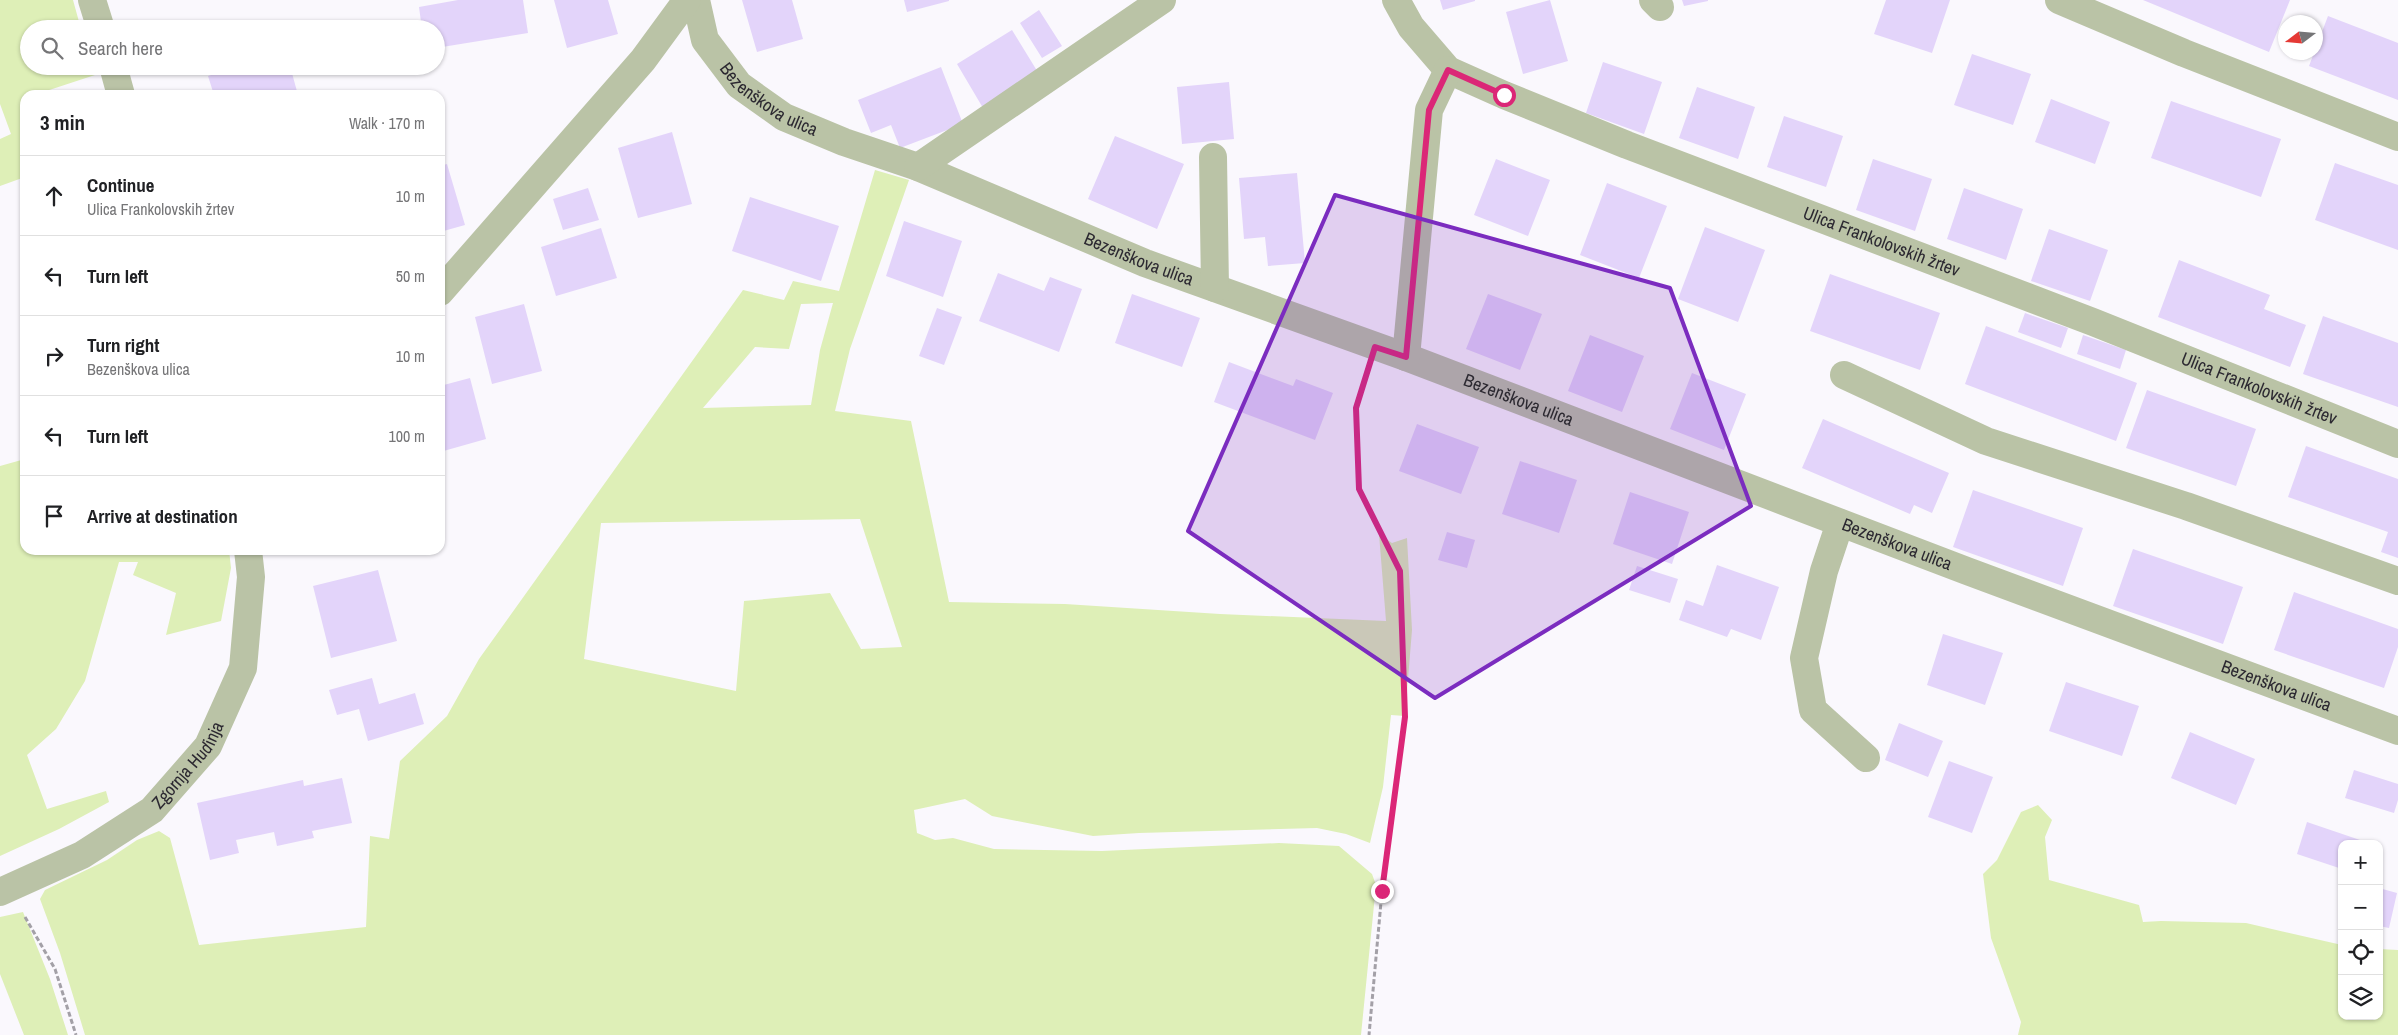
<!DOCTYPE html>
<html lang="en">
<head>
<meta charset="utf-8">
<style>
  body { margin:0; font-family:"Archivo Narrow",sans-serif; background:#f2f2f2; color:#202124 }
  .controls { position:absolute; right:15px; bottom:15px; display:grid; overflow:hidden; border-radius:10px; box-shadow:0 1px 4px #0004 }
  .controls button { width:45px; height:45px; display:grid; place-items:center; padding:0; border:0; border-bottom:1px solid #e0e0e0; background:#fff; color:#202124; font:25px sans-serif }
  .compass { position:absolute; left:2278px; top:15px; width:45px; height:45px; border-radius:50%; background:#fff; box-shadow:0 1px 4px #0004; rotate:254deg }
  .stop { position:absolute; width:15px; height:15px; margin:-11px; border:4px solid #db2777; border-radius:50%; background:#fff }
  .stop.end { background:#db2777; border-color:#fff; box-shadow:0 1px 5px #0008 }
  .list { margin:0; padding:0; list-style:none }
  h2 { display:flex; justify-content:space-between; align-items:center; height:65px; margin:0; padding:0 20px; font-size:21px }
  h2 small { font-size:16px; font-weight:400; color:#757577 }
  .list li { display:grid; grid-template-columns:32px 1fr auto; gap:15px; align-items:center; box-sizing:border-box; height:80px; padding:0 20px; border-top:1px solid #e0e0e0 }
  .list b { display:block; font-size:19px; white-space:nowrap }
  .list p { margin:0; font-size:16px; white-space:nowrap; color:#757577 }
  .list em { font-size:16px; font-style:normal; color:#757577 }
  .icon { flex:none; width:28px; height:28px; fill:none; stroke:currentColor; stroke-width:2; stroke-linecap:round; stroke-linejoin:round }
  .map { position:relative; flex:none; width:2398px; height:1035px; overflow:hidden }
  .search { position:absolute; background:#fff; box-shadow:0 1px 4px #0004; left:20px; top:20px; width:425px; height:55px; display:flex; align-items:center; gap:12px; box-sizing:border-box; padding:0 18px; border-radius:28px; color:#757577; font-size:19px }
  .panel { position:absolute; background:#fff; box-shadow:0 1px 4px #0004; left:20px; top:90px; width:425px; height:465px; border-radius:15px }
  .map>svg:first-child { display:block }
  .green { fill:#deefb7; fill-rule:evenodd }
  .building { fill:#e3d4fa }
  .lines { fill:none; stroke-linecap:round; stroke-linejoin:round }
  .path { stroke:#a3a0a7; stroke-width:3; stroke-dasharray:5 2.5; stroke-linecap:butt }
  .minor { stroke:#bac3a6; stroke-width:28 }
  .route { stroke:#db2777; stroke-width:6 }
  .marked { fill:#7b2cbf; fill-opacity:0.2; stroke:#7b2cbf; stroke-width:4; stroke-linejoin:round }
  .labels { text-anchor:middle; stroke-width:4.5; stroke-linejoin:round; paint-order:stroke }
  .street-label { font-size:18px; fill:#2c2931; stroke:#fff }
</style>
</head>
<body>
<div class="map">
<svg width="2398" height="1035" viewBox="0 0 2398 1035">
  <rect width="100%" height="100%" fill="#faf8fd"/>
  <path class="green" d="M0 0H73L81 29H29V66H93L95 75 34 95H25L23 99 25 106V177L0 186V139L11 134 0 104Z
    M875 170 909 180 850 349 835 411 911 421 949 602 1065 604 1220 614 1386 621 1379 534 1392 543 1407 538 1412 630 1405 716 1391 715 1383 787 1370 843 1346 834 1317 828 1139 833 1093 836 992 816 965 799 914 810 917 833 935 840 953 838 994 849 1102 851 1279 843 1339 846 1372 874 1376 885 1361 1035H85L60 953 40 899 45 890 107 860 137 840 159 831 170 838 199 945 366 927 370 836 389 839 400 761 447 716 479 659 743 290 784 300 793 281 839 291ZM833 303 820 350 811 405 703 408 755 347 789 349 801 304ZM860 519 902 647 861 649 830 593 744 601 736 691 584 659 601 523Z
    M25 459V550H229L231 568 221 621 166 635 176 593 133 575 138 562H119L85 681 56 729 27 755 47 809 106 791 109 802 59 829 0 856V466Z
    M2038 805 2052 820 2045 837 2049 880 2139 905 2143 922 2161 921 2246 923 2342 945V1016H2379V949L2398 950V1035H2018L2021 1022 1991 938 1983 874 1997 860 2021 812Z
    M23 912 50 979 68 1035H24L0 974V917Z"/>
  <path class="building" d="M458 0H523L528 33 436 48V29H422L419 7Z
    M554 0H608L618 34 567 48Z
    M742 0H792L803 39 757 52Z
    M904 0H949V1L907 12Z
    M1440 0H1475V1L1443 10Z
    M1550 0 1568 61 1523 74 1506 12Z
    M1682 0H1708V1L1684 6Z
    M1886 0H1950L1932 53 1874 34Z
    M2143 0H2290L2269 52Z
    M1039 10 1062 46 1042 58 1020 23Z
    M2328 16 2398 43V100L2309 66Z
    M1012 30 1039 74 983 108 957 64Z
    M1972 54 2031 74 2013 125 1954 105Z
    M1603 62 1662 82 1644 134 1586 113Z
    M239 66H290L298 95H214L208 76Z
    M941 67 963 124 900 148 891 125 871 133 858 100Z
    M1229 82 1234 139 1182 144 1177 87Z
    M1697 87 1755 107 1738 159 1679 138Z
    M2051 99 2110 122 2095 164 2035 142Z
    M2171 101 2281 139 2261 197 2151 158Z
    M1784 116 1843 136 1826 187 1767 167Z
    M672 132 692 204 638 218 618 148Z
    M1115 136 1184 164 1157 229 1088 199Z
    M1496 159 1550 180 1528 236 1474 215Z
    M1873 159 1932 179 1915 231 1856 210Z
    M2335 163 2398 185V250L2315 220Z
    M447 164 465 225 440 232V166Z
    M1297 173 1305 263 1268 266 1265 237 1244 239 1239 178Z
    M1607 183 1667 206 1639 278 1580 255Z
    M588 188 599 220 563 230 553 199Z
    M1964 188 2023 209 2006 260 1947 239Z
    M750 197 839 226 821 281 732 251Z
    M904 221 962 241 943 297 886 276Z
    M1705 227 1765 250 1738 322 1678 299Z
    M601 228 617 278 556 296 541 247Z
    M2049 229 2108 250 2090 301 2031 281Z
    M2179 260 2270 295 2264 309 2306 325 2290 367 2158 317Z
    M998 273 1044 291 1050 277 1082 289 1059 352 979 321Z
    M1830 274 1940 313 1920 370 1810 331Z
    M1132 294 1200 318 1182 367 1115 343Z
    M1488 294 1542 314 1520 370 1466 349Z
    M524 304 542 371 492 384 475 317Z
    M937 308 962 317 944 365 919 356Z
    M2025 313 2068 328 2061 348 2018 332Z
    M2323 316 2398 343V407L2303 374Z
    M1986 326 2137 383 2116 441 1965 384Z
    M1590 335 1644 356 1622 412 1568 391Z
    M2083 335 2126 350 2120 369 2077 354Z
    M1229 362 1293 386 1296 379 1333 393 1315 440 1214 402Z
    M1692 373 1746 394 1724 450 1670 429Z
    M470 378 486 439 440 452V386Z
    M2147 390 2256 429 2236 486 2126 448Z
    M1823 419 1949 473 1932 513 1914 505 1910 514 1802 468Z
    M1417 424 1479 447 1461 494 1399 471Z
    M2306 446 2398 479V558L2381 552 2388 532 2288 497Z
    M1520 461 1577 480 1559 533 1502 514Z
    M1973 490 2083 528 2063 586 1953 547Z
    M1630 492 1689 512 1672 564 1613 544Z
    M1447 532 1475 540 1467 568 1438 560Z
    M2133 549 2243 587 2223 644 2113 606Z
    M1717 565 1779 587 1761 640 1731 629 1727 637 1679 620 1686 600 1703 606Z
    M1637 566 1678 579 1670 603 1629 590Z
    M378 570 397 641 331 658 313 586Z
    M2294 592 2398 629V647L2384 688 2274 650Z
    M1943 634 2003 653 1985 705 1927 685Z
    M372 678 379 704 415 693 424 724 368 741 359 709 337 715 329 690Z
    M2066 682 2139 706 2122 756 2049 731Z
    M1899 723 1943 741 1928 777 1885 760Z
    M2190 732 2255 759 2236 805 2171 778Z
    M1949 761 1993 777 1972 833 1928 817Z
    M2354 770 2398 784V800L2394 813 2345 798Z
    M342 778 352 823 312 831 314 838 277 846 274 832 236 840 239 853 210 860 197 803 303 780 304 786Z
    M2307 822 2360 840 2359 844H2342V869L2297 854Z
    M2379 888 2397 893 2389 928 2379 926Z"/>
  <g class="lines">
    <path class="path" d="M1366 377 1357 408 1359 489 1400 571 1405 717 1382 891 1369 1035
      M25 917 55 969 76 1035"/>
    <g class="minor">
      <path d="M92 0 101 29"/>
      <path id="s1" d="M696 0 705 40 739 85 784 117 844 142 918 167 1145 263 1406 357 1967 571 2398 731"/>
      <path id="s2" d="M1396 0 1411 27 1448 70 1504 95 1627 145 2093 322 2398 444"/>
      <path d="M1653 0 1660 7"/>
      <path d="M2059 0 2184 53 2398 137"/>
      <path d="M113 66 121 95"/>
      <path d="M1213 157 1215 288"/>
      <path d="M918 167 1162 0"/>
      <path d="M440 292 643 60 687 0"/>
      <path d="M1406 357 1429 110 1448 70"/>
      <path d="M1844 375 1986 441 2186 506 2398 581"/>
      <path d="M1840 523 1824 571 1804 658 1813 710 1866 758"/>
      <path id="s3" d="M0 892 82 855 152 810 208 746 243 668 251 577 248 550"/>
    </g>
  </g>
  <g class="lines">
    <path class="route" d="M1382 891 1405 717 1400 571 1359 489 1356 408 1375 347 1406 357 1429 110 1448 70 1504 95"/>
  </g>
  <path class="marked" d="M1335 195 1670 288 1751 506 1435 698 1188 531Z"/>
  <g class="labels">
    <g class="street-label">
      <text dy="6" stroke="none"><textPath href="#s1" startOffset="130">Bezenškova ulica</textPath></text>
      <text dy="6" stroke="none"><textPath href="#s2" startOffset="554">Ulica Frankolovskih žrtev</textPath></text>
      <text dy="6" stroke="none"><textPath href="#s1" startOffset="535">Bezenškova ulica</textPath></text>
      <text dy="6" stroke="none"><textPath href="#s2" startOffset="959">Ulica Frankolovskih žrtev</textPath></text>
      <text dy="6" stroke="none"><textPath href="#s1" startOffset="940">Bezenškova ulica</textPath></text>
      <text dy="6" stroke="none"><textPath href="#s1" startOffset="1345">Bezenškova ulica</textPath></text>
      <text dy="6" stroke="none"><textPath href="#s1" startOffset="1750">Bezenškova ulica</textPath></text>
      <text dy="6" stroke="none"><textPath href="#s3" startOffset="231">Zgornja Hudinja</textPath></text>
    </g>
  </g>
</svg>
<div class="controls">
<button>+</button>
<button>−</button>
<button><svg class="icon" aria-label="locate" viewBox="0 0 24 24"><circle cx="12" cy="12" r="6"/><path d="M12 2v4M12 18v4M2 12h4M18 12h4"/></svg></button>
<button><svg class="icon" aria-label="layers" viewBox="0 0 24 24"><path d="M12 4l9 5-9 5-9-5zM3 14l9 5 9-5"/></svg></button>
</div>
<svg class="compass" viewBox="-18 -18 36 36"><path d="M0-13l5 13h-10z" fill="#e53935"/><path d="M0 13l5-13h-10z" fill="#757577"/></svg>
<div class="stop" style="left:1504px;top:95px"></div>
<div class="stop end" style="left:1382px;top:891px"></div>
<div class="search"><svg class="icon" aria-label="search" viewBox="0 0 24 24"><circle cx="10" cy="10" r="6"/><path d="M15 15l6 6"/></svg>Search here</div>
<section class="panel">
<h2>3 min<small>Walk · 170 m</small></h2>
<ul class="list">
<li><svg class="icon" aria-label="ahead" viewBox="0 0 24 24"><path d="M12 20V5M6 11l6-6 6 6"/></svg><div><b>Continue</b><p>Ulica Frankolovskih žrtev</p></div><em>10 m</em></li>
<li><svg class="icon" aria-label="left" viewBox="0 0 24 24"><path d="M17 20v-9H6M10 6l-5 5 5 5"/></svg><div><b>Turn left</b></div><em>50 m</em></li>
<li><svg class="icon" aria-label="right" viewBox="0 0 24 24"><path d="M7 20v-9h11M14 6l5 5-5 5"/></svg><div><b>Turn right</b><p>Bezenškova ulica</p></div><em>10 m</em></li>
<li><svg class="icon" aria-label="left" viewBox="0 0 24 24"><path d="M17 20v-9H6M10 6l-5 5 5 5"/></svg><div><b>Turn left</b></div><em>100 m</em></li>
<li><svg class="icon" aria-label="arrive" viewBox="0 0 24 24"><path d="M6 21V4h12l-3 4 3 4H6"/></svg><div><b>Arrive at destination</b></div></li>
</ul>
</section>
</div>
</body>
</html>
